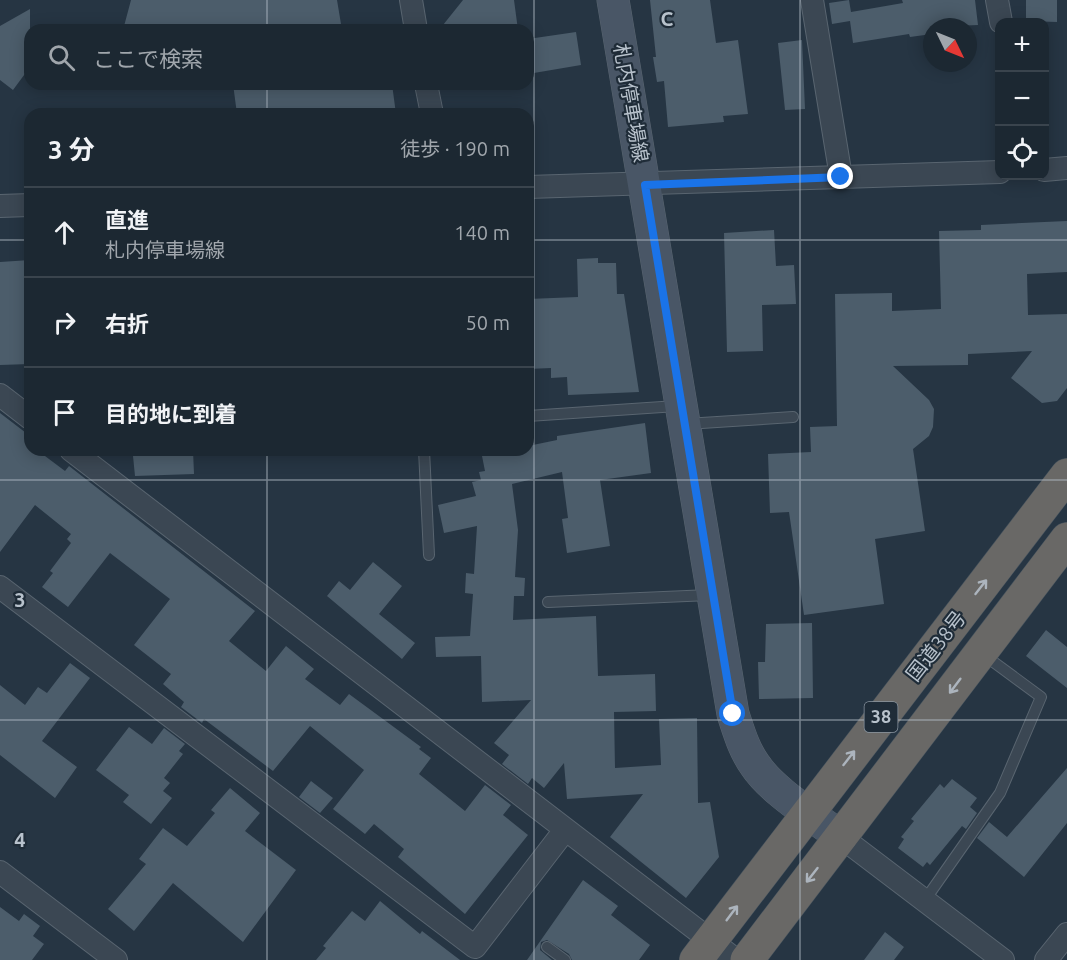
<!DOCTYPE html>
<html lang="ja">
<head>
<meta charset="utf-8">
<style>
  body { margin:0; font-family:Ubuntu,"Noto Sans JP",sans-serif; background:#25303a; color:#f1f3f6 }
  .controls { position:absolute; right:18px; top:18px; display:grid; overflow:hidden; border-radius:12px; box-shadow:0 3px 15px #0003 }
  .controls button { width:54px; height:54px; display:grid; place-items:center; padding:0; border:0; border-bottom:2px solid #3a444d; background:#1c2832; color:#f1f3f6; font:30px sans-serif }
  .compass { position:absolute; left:923px; top:18px; width:54px; height:54px; border-radius:50%; background:#1c2832; box-shadow:0 3px 15px #0003; rotate:133deg }
  .stop { position:absolute; width:18px; height:18px; margin:-14px; border:4px solid #1a73e8; border-radius:50%; background:#fff }
  .stop.end { background:#1a73e8; border-color:#fff; box-shadow:0 2px 6px #0008 }
  .list { margin:0; padding:0; list-style:none }
  h2 { display:flex; justify-content:space-between; align-items:center; height:78px; margin:0; padding:0 24px; font-size:26px }
  h2 small { font-size:20px; font-weight:400; color:#a0a6ac }
  .list li { display:grid; grid-template-columns:39px 1fr auto; gap:18px; align-items:center; box-sizing:border-box; height:90px; padding:0 24px; border-top:2px solid #3a444d }
  .list b { display:block; font-size:22px; white-space:nowrap }
  .list p { margin:0; font-size:20px; white-space:nowrap; color:#a0a6ac }
  .list em { font-size:20px; font-style:normal; color:#a0a6ac }
  .icon { flex:none; width:33px; height:33px; fill:none; stroke:currentColor; stroke-width:2; stroke-linecap:round; stroke-linejoin:round }
  .map { position:relative; flex:none; width:1067px; height:960px; overflow:hidden }
  .search { position:absolute; background:#1c2832; box-shadow:0 3px 15px #0003; left:24px; top:24px; width:510px; height:66px; display:flex; align-items:center; gap:15px; box-sizing:border-box; padding:0 21px; border-radius:18px; color:#a0a6ac; font-size:22px }
  .panel { position:absolute; background:#1c2832; box-shadow:0 3px 15px #0003; left:24px; top:108px; width:510px; height:348px; border-radius:18px }
  .map>svg:first-child { display:block }
  .building { fill:#4c5d6b }
  .lines { fill:none; stroke-linecap:round; stroke-linejoin:round }
  .service-casing { stroke:#596570; stroke-width:12 }
  .minor-casing { stroke:#596570; stroke-width:24 }
  .secondary-casing { stroke:#596570; stroke-width:33 }
  .trunk-casing { stroke:#45525d; stroke-width:34 }
  .service { stroke:#3b4753; stroke-width:10 }
  .minor { stroke:#3b4753; stroke-width:22 }
  .secondary { stroke:#495666; stroke-width:32 }
  .trunk { stroke:#696866; stroke-width:33 }
  .oneway { stroke:#acb4bd }
  .route { stroke:#1a73e8; stroke-width:8 }
  .grid { fill:none; stroke:#b8c2cc; stroke-width:1.5; stroke-opacity:0.55 }
  .labels { text-anchor:middle; stroke-width:4.5; stroke-linejoin:round; paint-order:stroke }
  .shield { fill:#1f2c38; stroke:#8a95a0; stroke-width:1.5 }
  .shield-label { font-size:18px; font-weight:bold; fill:#b8c2cc }
  .street-label { font-size:20px; fill:#b8c2cc; stroke:#1f2c38 }
  .grid-label { font-size:20px; text-anchor:middle; font-weight:bold; fill:#b8c2cc; stroke:#1f2c38; stroke-width:4.5; stroke-linejoin:round; paint-order:stroke }
</style>
</head>
<body>
<div class="map">
<svg width="1067" height="960" viewBox="0 0 1067 960">
  <rect width="100%" height="100%" fill="#263543"/>
  <path class="building" d="M131 0H337L342 30H123Z
    M463 0H514L518 30H439Z
    M650 0H710L716 43 738 40 748 114 723 116 724 122 668 127 664 81 657 82 653 57H656Z
    M849 0 851 12 903 3 902 0H975L978 25 932 27V34L910 37 909 34 853 43 850 21 832 24 829 3Z
    M1026 0H1057V22L1026 21Z
    M30 9V67L13 90 0 80V26Z
    M576 32 581 65 528 74V39Z
    M802 40 805 109 785 110 778 43Z
    M233 84H392L396 114H237Z
    M1067 221V272L1027 274 1028 315 1067 314V388L1057 401 1042 403 1011 378 1032 351 968 354V365L893 366 929 400 934 409 933 427 929 436 913 449 925 531 875 539 884 604 804 615 789 512 770 513 768 454 811 452 810 427 837 426 835 294 892 293V311L941 309 939 231 981 230V225Z
    M774 230 776 266 794 265 796 304 762 305 763 351 727 352 724 233Z
    M598 258V263H616L617 294H624L639 392 568 395 567 377 551 378V368L528 369V299L578 297 577 259Z
    M30 260V311H28L30 364 0 365V262Z
    M0 413 30 436V450H37L65 471 69 466 255 611 229 641 266 671 286 646 314 669 305 679 340 705 349 694 421 747 419 749 431 758 419 774 465 811 485 785 511 805 503 815 528 835 465 914 398 857 404 849 374 824 365 834 333 809 364 770 310 726 273 771 204 719 202 723 181 707 184 702 163 684 171 674 134 645 170 599 110 553 68 607 42 587 53 573 50 571 71 543 67 539 71 534 35 505 0 552Z
    M645 423 651 473 600 480 610 546 567 553 562 519 568 518 562 472 512 484 518 530 515 577 525 578 524 596H514L513 620 596 616 598 676 655 674 656 711 614 712 615 768 661 765 659 719 697 718 698 803 710 802 719 857 686 898 610 837 643 794 567 799 564 763 544 788 532 778 528 784 502 764 509 755 494 743 531 700 482 702 481 656 436 657 435 637 470 636 473 594 465 593 466 573 474 574 477 526 444 533 438 505 476 496 472 482 481 480 479 472 485 471 482 456 507 450H528V446L557 440V436Z
    M165 450H193L194 474 135 476 133 456 165 454Z
    M373 562 402 586 379 614 415 643 402 659 327 596 339 581 350 590Z
    M812 623 813 698 759 699 758 662H765L766 624Z
    M1046 630 1067 647V688L1026 656Z
    M70 663 90 678 42 741 77 767 55 798 0 755V685L25 705 38 687 47 693Z
    M129 727 152 744 164 728 185 744 179 751 183 754 164 778 170 783 163 791 172 798 151 824 123 802 129 795 96 770Z
    M1067 768V823L1024 877 977 838 989 822 1007 837Z
    M952 779 977 798 970 807 977 813 966 829 962 826 930 865 927 862 923 867 898 848 904 839 901 837 914 821 911 819 940 784 944 788Z
    M311 781 333 798 320 813 299 797Z
    M230 788 260 813 245 831 296 870 243 942 173 883 134 931 108 909 146 864 139 859 163 828 187 846 215 813 211 810Z
    M583 880 618 906 611 915 650 945 639 960H572L569 954 547 940 541 942 540 950 552 960H527Z
    M380 901 420 934 422 931 460 960H316L326 948 323 946 352 911 365 921Z
    M0 907 19 921 24 914 40 926 33 936 44 944 32 960H0Z
    M885 932 904 947 894 960H864Z"/>
  <g class="lines">
    <defs>
      <path id="service" d="M528 416 677 406
        M686 424 793 417
        M424 450 429 555
        M548 602 710 595
        M925 900 1000 793 1041 697 984 655
        M547 947 565 960"/>
      <path id="minor" d="M411 0 416 30
        M812 0 841 177
        M997 0 1001 22
        M426 84 432 114
        M1044 170 1067 168
        M528 187 1000 172
        M0 206 30 205
        M0 395 30 418
        M71 450 736 960
        M0 587 475 947 565 830
        M841 837 1003 960
        M0 872 116 960
        M1046 960 1067 934"/>
      <path id="secondary" d="M613 0 733 714C739 732 744 750 755 765 773 792 815 817 841 837"/>
      <path id="trunk" d="M696 960 1067 475
        M747 960 1067 539"/>
    </defs>
    <use href="#service" class="service-casing"/>
    <use href="#minor" class="minor-casing"/>
    <use href="#secondary" class="secondary-casing"/>
    <use href="#trunk" class="trunk-casing"/>
    <use href="#service" class="service"/>
    <use href="#minor" class="minor"/>
    <use href="#secondary" class="secondary"/>
    <use href="#trunk" class="trunk"/>
  </g>
  <defs><path id="oneway-shaft" d="M-6 0H5M1.5-3L5.5 0L1.5 3" fill="none" stroke-width="1.6" stroke-linecap="round" stroke-linejoin="round" transform="scale(1.5)"/></defs>
  <g class="oneway">
    <use href="#oneway-shaft" transform="translate(981 587) rotate(-52)"/>
    <use href="#oneway-shaft" transform="translate(955 686) rotate(127)"/>
    <use href="#oneway-shaft" transform="translate(849 758) rotate(-52)"/>
    <use href="#oneway-shaft" transform="translate(812 875) rotate(128)"/>
    <use href="#oneway-shaft" transform="translate(732 913) rotate(-53)"/>
  </g>
  <g class="lines">
    <path class="route" d="M733 714 645 185 841 177"/>
  </g>
  <path class="grid" d="M267 0V30M534 0V960M800 0V960M267 84V114M0 240H30M528 240H1067M267 450V960M0 480H1067M0 720H1067"/>
  <g class="labels">
    <rect class="shield" x="864.5" y="702" width="33" height="30" rx="4.5"/>
    <g class="shield-label">
      <text x="881" y="723">38</text>
    </g>
    <g class="street-label">
      <text transform="translate(631 103) rotate(80)" y="7">札内停車場線</text>
      <text transform="translate(936 646) rotate(-52)" y="7">国道38号</text>
    </g>
  </g>
  <g class="grid-label">
    <text x="667" y="26">C</text>
    <text x="20" y="607">3</text>
    <text x="20" y="847">4</text>
  </g>
</svg>
<div class="controls">
<button>+</button>
<button>−</button>
<button><svg class="icon" aria-label="locate" viewBox="0 0 24 24"><circle cx="12" cy="12" r="6"/><path d="M12 2v4M12 18v4M2 12h4M18 12h4"/></svg></button>
</div>
<svg class="compass" viewBox="-18 -18 36 36"><path d="M0-13l5 13h-10z" fill="#e53935"/><path d="M0 13l5-13h-10z" fill="#a0a6ac"/></svg>
<div class="stop" style="left:733px;top:714px"></div>
<div class="stop end" style="left:841px;top:177px"></div>
<div class="search"><svg class="icon" aria-label="search" viewBox="0 0 24 24"><circle cx="10" cy="10" r="6"/><path d="M15 15l6 6"/></svg>ここで検索</div>
<section class="panel">
<h2>3 分<small>徒歩 · 190 m</small></h2>
<ul class="list">
<li><svg class="icon" aria-label="ahead" viewBox="0 0 24 24"><path d="M12 20V5M6 11l6-6 6 6"/></svg><div><b>直進</b><p>札内停車場線</p></div><em>140 m</em></li>
<li><svg class="icon" aria-label="right" viewBox="0 0 24 24"><path d="M7 20v-9h11M14 6l5 5-5 5"/></svg><div><b>右折</b></div><em>50 m</em></li>
<li><svg class="icon" aria-label="arrive" viewBox="0 0 24 24"><path d="M6 21V4h12l-3 4 3 4H6"/></svg><div><b>目的地に到着</b></div></li>
</ul>
</section>
</div>
</body>
</html>
